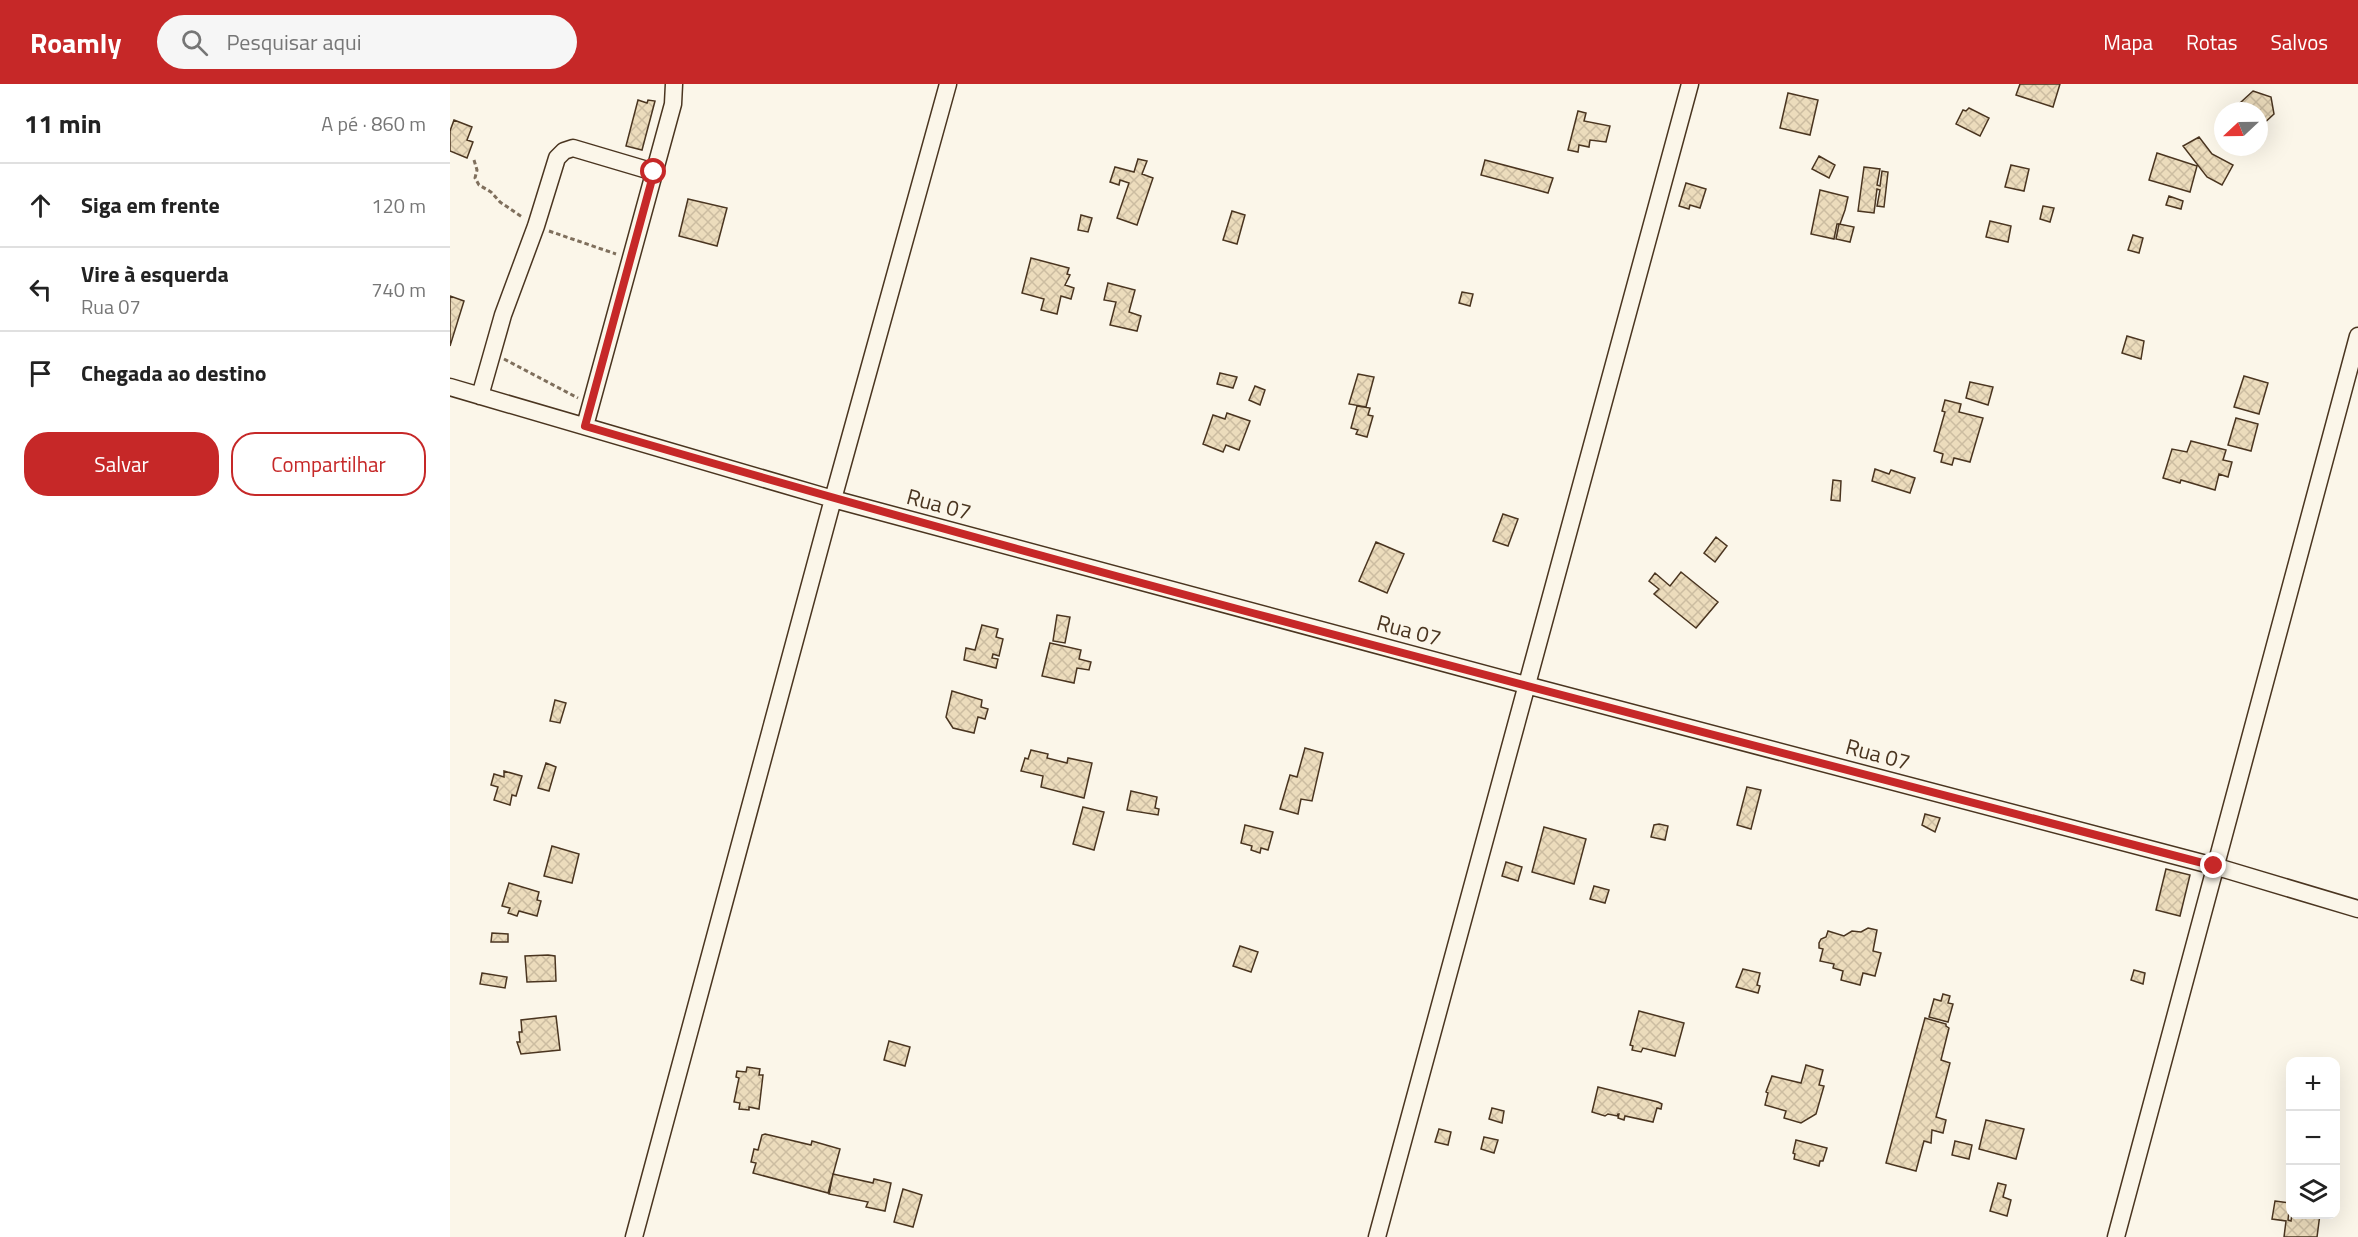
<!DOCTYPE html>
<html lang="pt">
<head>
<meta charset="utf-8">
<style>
  body { margin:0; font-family:"Titillium Web",sans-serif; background:#f6f6f6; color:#222 }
  .controls { position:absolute; right:18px; bottom:18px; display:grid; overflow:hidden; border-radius:12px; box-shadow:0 6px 24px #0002 }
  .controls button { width:54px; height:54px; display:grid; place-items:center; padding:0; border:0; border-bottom:2px solid #e0e0e0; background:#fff; color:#222; font:30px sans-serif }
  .compass { position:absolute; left:1764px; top:18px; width:54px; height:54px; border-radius:50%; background:#fff; box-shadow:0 6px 24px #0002; rotate:248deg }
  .stop { position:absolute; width:18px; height:18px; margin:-14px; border:4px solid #c62828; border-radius:50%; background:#fff }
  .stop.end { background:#c62828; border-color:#fff; box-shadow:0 2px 6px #0008 }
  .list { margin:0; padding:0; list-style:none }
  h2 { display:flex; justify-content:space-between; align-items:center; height:78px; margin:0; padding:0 24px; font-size:26px }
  h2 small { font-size:20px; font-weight:400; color:#767676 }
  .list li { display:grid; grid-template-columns:39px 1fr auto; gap:18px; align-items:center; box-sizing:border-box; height:84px; padding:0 24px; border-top:2px solid #e0e0e0 }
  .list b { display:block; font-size:22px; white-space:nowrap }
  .list p { margin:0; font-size:20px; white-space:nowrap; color:#767676 }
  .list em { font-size:20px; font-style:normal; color:#767676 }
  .actions { display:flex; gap:12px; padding:18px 24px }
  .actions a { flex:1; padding:14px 0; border:2px solid #c62828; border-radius:24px; text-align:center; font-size:21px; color:#c62828 }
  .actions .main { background:#c62828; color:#fff }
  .icon { flex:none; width:33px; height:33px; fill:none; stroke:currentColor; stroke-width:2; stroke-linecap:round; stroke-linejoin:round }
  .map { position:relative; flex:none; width:1908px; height:1153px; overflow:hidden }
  header { display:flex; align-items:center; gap:36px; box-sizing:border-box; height:84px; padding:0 30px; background:#c62828; color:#fff }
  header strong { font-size:28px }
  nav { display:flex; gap:33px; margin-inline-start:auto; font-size:21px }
  .search { width:420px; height:54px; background:#f6f6f6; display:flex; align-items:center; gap:15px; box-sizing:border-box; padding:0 21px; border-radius:33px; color:#767676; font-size:22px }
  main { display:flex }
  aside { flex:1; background:#fff }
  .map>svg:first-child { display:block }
  .building { fill:url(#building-cross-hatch); stroke:#4a3520; stroke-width:1.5 }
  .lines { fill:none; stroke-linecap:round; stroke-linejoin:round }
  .minor-casing { stroke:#4a3520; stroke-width:19 }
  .path { stroke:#7f6f5c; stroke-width:3; stroke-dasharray:4.5 3; stroke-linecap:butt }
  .minor { stroke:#fbf6e9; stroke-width:16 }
  .route { stroke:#c62828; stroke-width:8 }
  .labels { text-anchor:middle; stroke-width:4.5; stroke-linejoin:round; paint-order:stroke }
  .street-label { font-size:22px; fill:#4a3520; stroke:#fbf6e9 }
</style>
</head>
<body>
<header>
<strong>Roamly</strong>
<div class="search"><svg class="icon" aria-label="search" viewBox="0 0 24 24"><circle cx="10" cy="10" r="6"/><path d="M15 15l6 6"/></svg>Pesquisar aqui</div>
<nav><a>Mapa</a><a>Rotas</a><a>Salvos</a></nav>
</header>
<main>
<aside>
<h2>11 min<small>A pé · 860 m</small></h2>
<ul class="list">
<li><svg class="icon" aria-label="ahead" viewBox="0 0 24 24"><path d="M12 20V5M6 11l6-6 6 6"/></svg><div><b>Siga em frente</b></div><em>120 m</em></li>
<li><svg class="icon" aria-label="left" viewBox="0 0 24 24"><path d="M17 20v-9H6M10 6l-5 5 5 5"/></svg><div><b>Vire à esquerda</b><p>Rua 07</p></div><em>740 m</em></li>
<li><svg class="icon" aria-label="arrive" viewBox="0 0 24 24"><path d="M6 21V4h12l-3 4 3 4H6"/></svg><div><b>Chegada ao destino</b></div></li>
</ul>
<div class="actions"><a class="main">Salvar</a><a>Compartilhar</a></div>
</aside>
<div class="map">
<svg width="1908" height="1153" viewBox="0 0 1908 1153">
  <defs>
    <pattern id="building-cross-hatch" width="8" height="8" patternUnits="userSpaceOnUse" patternTransform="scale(1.5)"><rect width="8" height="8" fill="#ecdcbc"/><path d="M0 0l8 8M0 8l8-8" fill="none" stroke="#ccbda1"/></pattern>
  </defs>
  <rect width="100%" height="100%" fill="#fbf6e9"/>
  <path class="building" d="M1570 0H1610L1603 23 1566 11Z
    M1803 7 1821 13 1824 30 1811 42H1809V27H1792L1790 19Z
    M1338 9 1368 16 1360 51 1330 44Z
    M188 16 197 19 198 16 205 17 192 66 176 62Z
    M1519 24 1539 34 1530 52 1506 40 1513 26 1516 27Z
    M1128 27 1136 29 1134 37 1160 42 1156 58 1140 56 1139 63 1129 61 1128 68 1118 66Z
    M4 36 22 43 17 56 23 58 17 74 0 67V47Z
    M1749 53 1762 70 1783 81 1772 101 1757 93 1733 62Z
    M1707 69 1747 82 1740 108 1699 96Z
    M1369 72 1385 81 1379 94 1362 85Z
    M688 75 697 77 692 90 703 94 687 141 667 134 679 99 670 96 669 101 660 98 665 83 684 88Z
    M1035 76 1103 94 1098 109 1031 91Z
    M1561 81 1579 85 1574 107 1555 103Z
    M1414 83 1430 85 1427 101 1430 102 1432 87 1438 88 1434 123 1427 122 1430 106 1427 105 1424 129 1408 127Z
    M1236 99 1256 105 1250 124 1240 121 1239 125 1229 122Z
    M1370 106 1398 113 1395 126 1390 140H1387L1384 155 1361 150Z
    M1719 112 1733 117 1731 125 1716 121Z
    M238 115 277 124 267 162 229 152Z
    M1593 122 1604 124 1600 138 1590 135Z
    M782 127 795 131 787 160 773 156Z
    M631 131 642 134 638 148 628 146Z
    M1540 137 1561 142 1558 158 1536 153Z
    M1389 140 1404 143 1400 158 1386 155Z
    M1683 151 1693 154 1689 169 1678 166Z
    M581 174 619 184 617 190 620 191 615 201 624 204 621 215 611 212 607 230 591 226 594 215 572 209Z
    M658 199 685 206 679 228 691 232 687 247 660 241 666 218 654 216Z
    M1012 208 1023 210 1020 222 1009 219Z
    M0 212 14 217 0 262Z
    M1677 252 1694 257 1691 275 1672 269Z
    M770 289 787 293 783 304 767 300Z
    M908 290 924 293 916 323 899 320Z
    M1794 292 1818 299 1809 330 1784 323Z
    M1520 298 1543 303 1538 321 1516 314Z
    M805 302 815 306 810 321 799 316Z
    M1495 316 1511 320 1509 328 1533 334 1520 378 1504 374 1502 381 1491 378 1493 370 1484 367 1495 328 1492 327Z
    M907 322 920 324 918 331 923 332 917 353 906 350 908 346 901 344Z
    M777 329 800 337 789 366 776 361 773 368 753 360 763 331 775 335Z
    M1786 334 1808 340 1801 367 1778 361Z
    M1741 357 1776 366 1773 376 1782 378 1778 393 1769 390 1765 406 1731 396 1730 399 1713 394 1722 365 1737 368Z
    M1425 385 1439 390 1441 386 1465 394 1460 409 1422 397Z
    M1383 396 1391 397 1390 417 1381 416Z
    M1053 430 1068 435 1058 462 1043 457Z
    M1266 453 1277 462 1265 478 1254 469Z
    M926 458 954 470 937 509 909 497Z
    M1231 488 1268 518 1246 544 1204 510 1209 505 1199 497 1205 489 1220 502Z
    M607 531 620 533 615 559 603 557Z
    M532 541 548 545 546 553 553 555 549 572 543 570 542 574 548 575 546 584 514 576 516 564 525 566Z
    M600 559 631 566 629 575 641 578 639 586 627 584 624 599 592 592Z
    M502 607 532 616 531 623 538 625 535 635 528 633 524 649 503 644 496 633Z
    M105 616 116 619 110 639 100 637Z
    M855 664 873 669 862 717 851 715 848 730 830 725 840 691 847 693Z
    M581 666 598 670 597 674 617 679 618 674 642 679 634 714 591 703 593 692 571 687 575 674 578 675Z
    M96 679 106 683 99 707 88 704Z
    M54 687 72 692 66 712 62 711 60 721 44 716 48 703 41 701 44 690 54 693Z
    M1297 703 1311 706 1301 745 1287 741Z
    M681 707 707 713 705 724 709 725 708 731 677 726Z
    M633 723 654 728 644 766 623 760Z
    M1475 730 1490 734 1485 748 1472 741Z
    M1209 740 1218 742 1215 756 1201 753 1204 741Z
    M795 741 823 748 818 766 811 764 810 769 801 766 802 762 791 759Z
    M1094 743 1136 755 1124 800 1082 788Z
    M102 762 129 770 122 799 94 792Z
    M1056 778 1072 783 1068 797 1052 792Z
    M1716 785 1740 791 1730 832 1706 826Z
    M59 799 89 808 87 816 91 817 87 832 69 827 67 832 58 829 60 824 52 822Z
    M1144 802 1159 806 1155 819 1140 815Z
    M1418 844 1427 846 1423 867 1431 869 1425 892 1413 889 1410 901 1391 896 1393 887 1383 884 1384 880 1370 877 1373 865 1369 864V859L1371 855 1376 853 1378 847 1394 852 1402 847 1411 848Z
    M42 849 58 850V858H41Z
    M790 862 808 868 801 888 783 882Z
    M98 871 105 872 106 897 77 898 75 872Z
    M1293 885 1310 889 1307 901 1310 902 1308 909 1286 903Z
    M1684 886 1695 889 1693 900 1681 896Z
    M32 889 57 893 55 904 30 900Z
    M1493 910 1500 912 1498 919 1503 920 1498 938 1479 933 1484 915 1491 917Z
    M1189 927 1234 939 1225 972 1193 964 1191 968 1182 966 1183 962 1180 961Z
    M106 932 110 966 71 970 67 958H70L69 948H72L71 936Z
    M1475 934 1496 940V942L1499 944 1491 976 1500 979 1486 1033 1496 1036 1493 1049 1482 1046 1481 1059 1474 1057 1466 1087 1436 1079Z
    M439 957 460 963 455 982 434 976Z
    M1356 981 1373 986 1369 1001 1374 1002 1366 1030 1351 1039 1334 1034 1336 1027 1315 1021 1318 1009 1316 1008 1322 992 1351 999Z
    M297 983 310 985 309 991H313L309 1025 299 1023V1026L289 1025 290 1019 284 1018 289 994 286 993 287 987 296 988Z
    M1148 1003 1208 1018 1212 1020 1211 1025 1207 1024 1203 1038 1175 1032 1174 1036 1168 1034 1169 1030H1168L1167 1032 1158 1030 1155 1032 1142 1028Z
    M1042 1024 1054 1027 1052 1039 1039 1035Z
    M1536 1036 1574 1045 1566 1075 1529 1065Z
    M989 1045 1001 1048 998 1061 985 1058Z
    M315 1050 361 1061 362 1057 390 1065 378 1109 303 1089 306 1079 301 1078 304 1065 308 1066 312 1051Z
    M1034 1053 1048 1056 1044 1069 1031 1065Z
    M1346 1056 1377 1064 1373 1077H1370L1369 1082 1344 1075 1345 1070 1343 1069Z
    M1505 1057 1522 1061 1519 1075 1502 1071Z
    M383 1090 423 1099 424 1095 441 1099 435 1127 416 1123 418 1118 379 1110Z
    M1548 1099 1556 1101 1553 1113 1561 1116 1557 1132 1540 1127Z
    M453 1105 472 1111 463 1143 444 1138Z
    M1825 1117 1840 1119 1838 1136 1841 1137 1842 1130H1870L1867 1153H1834L1836 1137 1822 1135Z"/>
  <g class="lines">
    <defs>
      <path id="minor" d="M0 303 383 415 1076 601 1764 782 1908 825
        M30 312 53 231 86 142 107 74 114 67 123 64 204 88
        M135 342 223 20 224 0
        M184 1153 383 415 498 0
        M927 1153 1240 0
        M1666 1153 1908 252"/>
    </defs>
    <use href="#minor" class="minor-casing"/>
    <path class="path" d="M24 76 27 86 25 94 29 101 41 108 50 118 72 133
      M99 147 166 170
      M54 275 128 314"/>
    <use href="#minor" class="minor"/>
  </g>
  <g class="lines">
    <path class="route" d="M204 88 135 342C675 501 1221 639 1764 782"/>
  </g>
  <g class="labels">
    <g class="street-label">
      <text transform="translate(489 420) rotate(15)" y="8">Rua 07</text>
      <text transform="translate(959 546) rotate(15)" y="8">Rua 07</text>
      <text transform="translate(1428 670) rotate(15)" y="8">Rua 07</text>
    </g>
  </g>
</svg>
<div class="controls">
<button>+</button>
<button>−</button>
<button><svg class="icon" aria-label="layers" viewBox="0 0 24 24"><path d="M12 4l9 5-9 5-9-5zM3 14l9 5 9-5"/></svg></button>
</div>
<svg class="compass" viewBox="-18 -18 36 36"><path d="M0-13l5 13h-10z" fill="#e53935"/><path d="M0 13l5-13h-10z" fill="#767676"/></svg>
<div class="stop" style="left:204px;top:88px"></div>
<div class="stop end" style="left:1764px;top:782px"></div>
</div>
</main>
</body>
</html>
